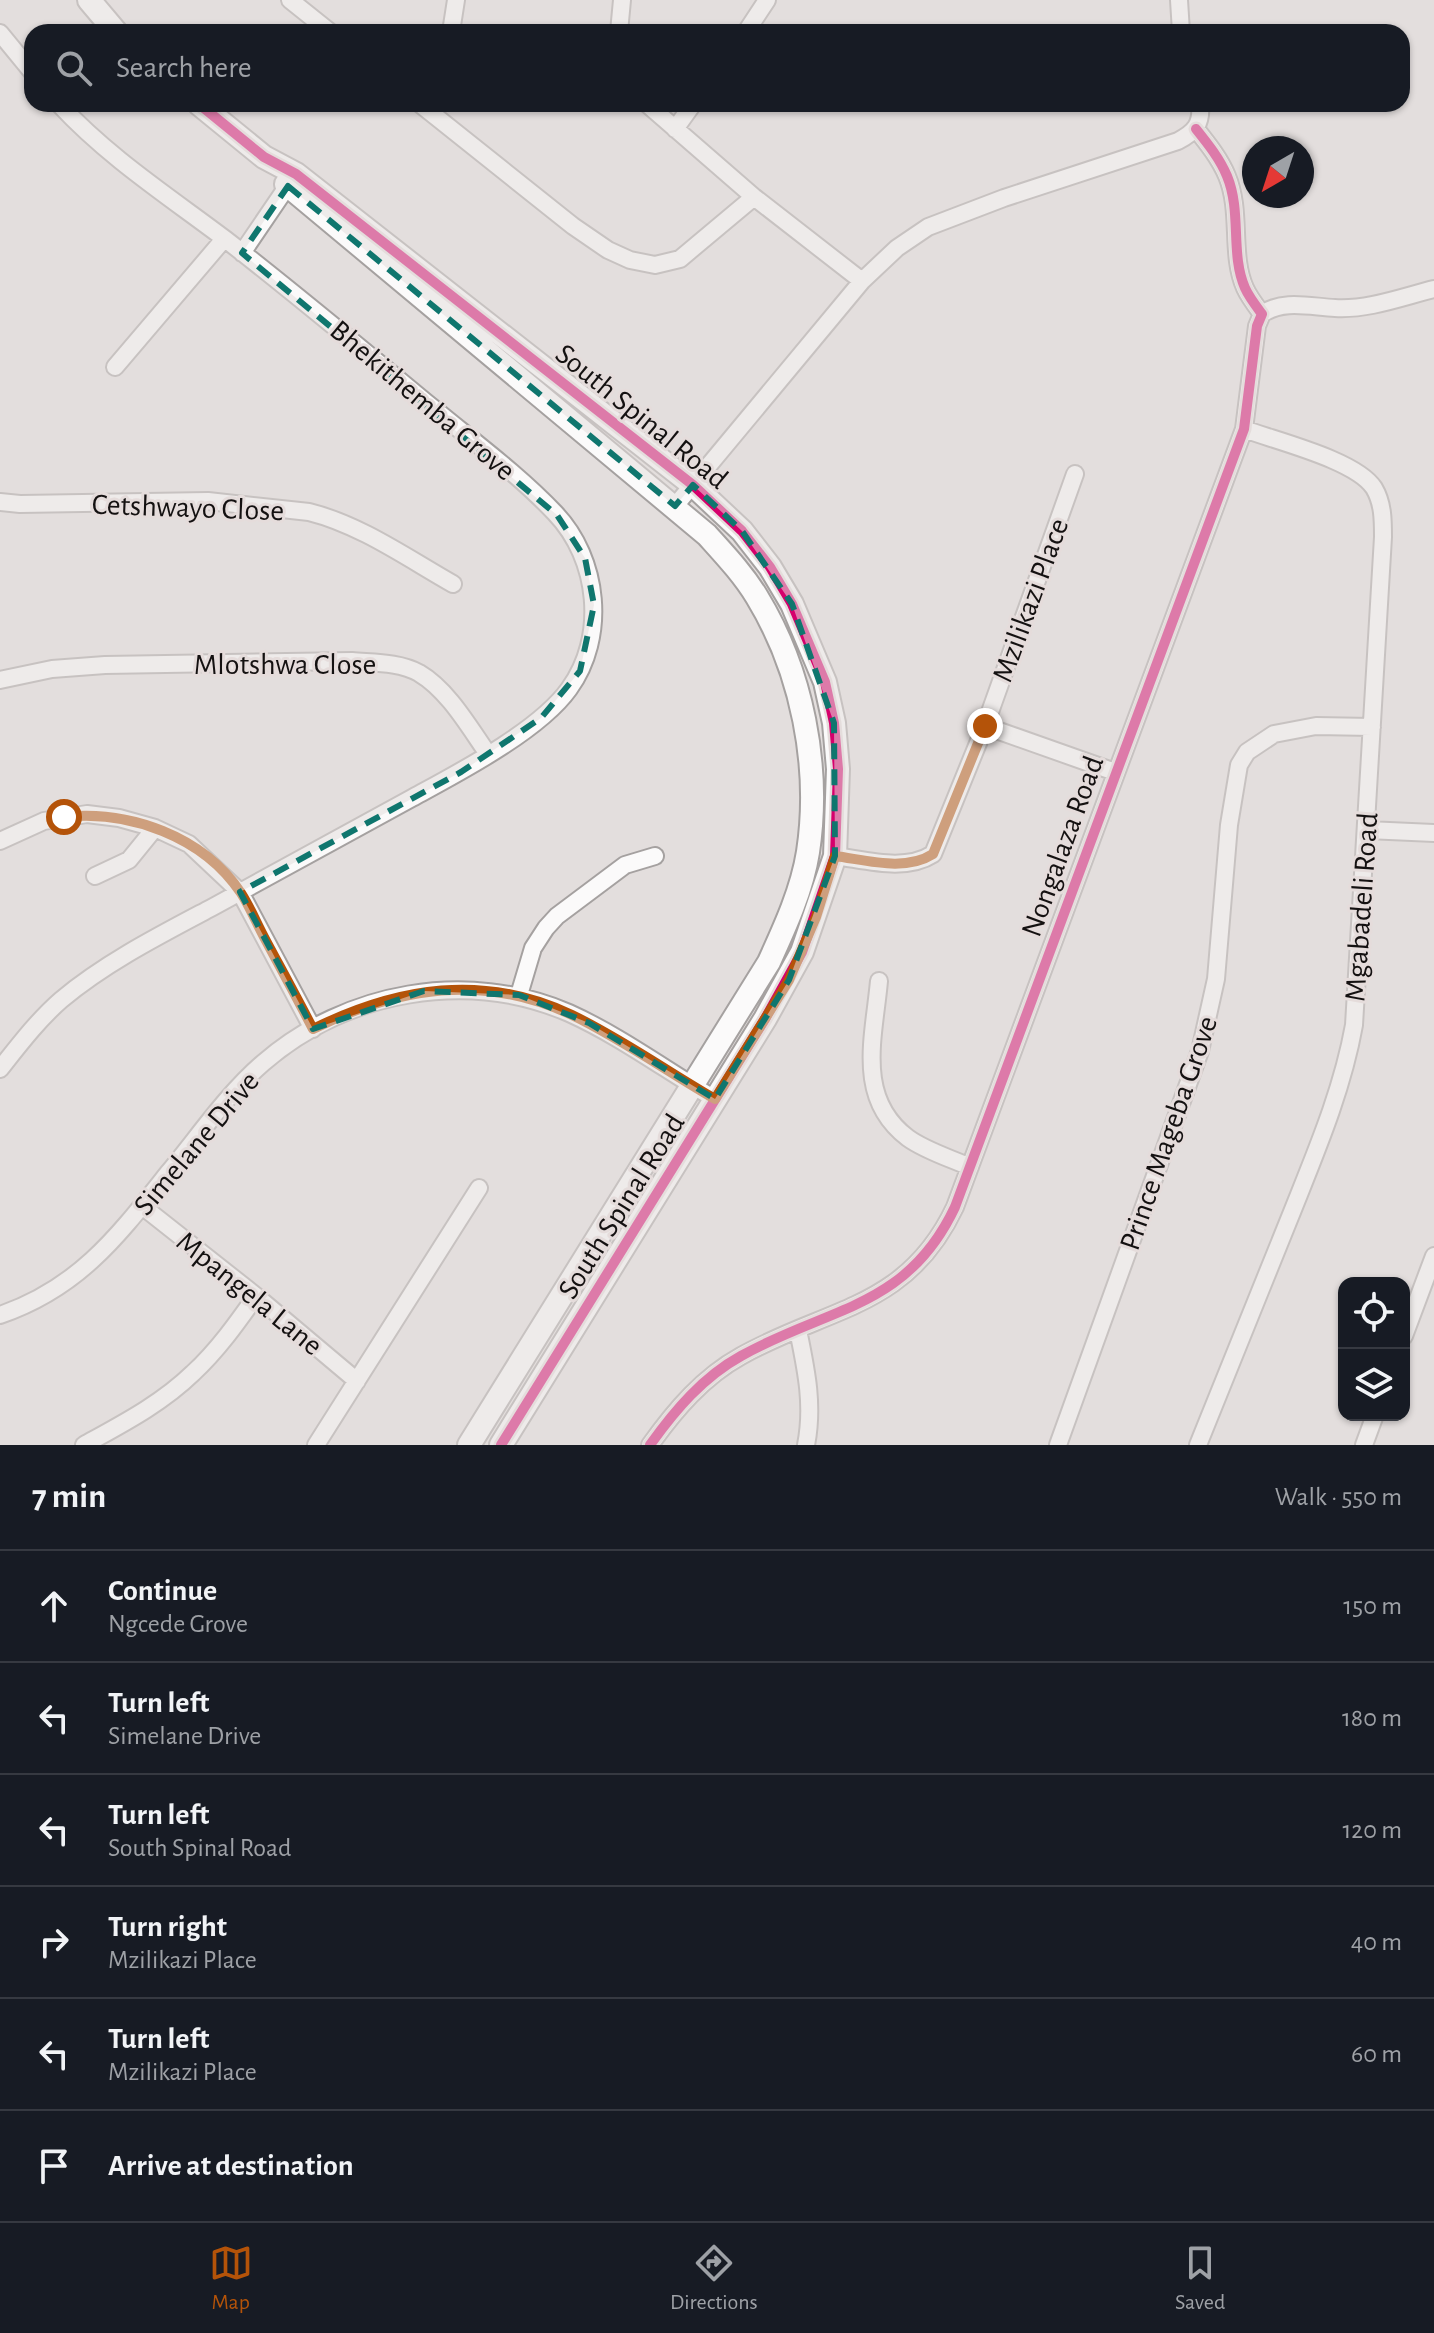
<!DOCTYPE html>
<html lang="en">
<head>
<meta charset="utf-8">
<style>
  body { margin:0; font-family:"Alegreya Sans",sans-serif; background:#242831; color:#f1f3f6 }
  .controls { position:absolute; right:24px; bottom:24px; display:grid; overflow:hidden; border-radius:16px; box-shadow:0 2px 6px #0004 }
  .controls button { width:72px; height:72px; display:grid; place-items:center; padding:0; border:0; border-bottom:2px solid #363941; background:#171b24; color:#f1f3f6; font:40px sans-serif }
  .compass { position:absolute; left:1242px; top:136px; width:72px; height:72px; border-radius:50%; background:#171b24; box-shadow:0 2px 6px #0004; rotate:219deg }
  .stop { position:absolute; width:24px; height:24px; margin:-18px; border:6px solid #b45309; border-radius:50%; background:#fff }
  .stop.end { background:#b45309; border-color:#fff; box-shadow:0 2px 8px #0008 }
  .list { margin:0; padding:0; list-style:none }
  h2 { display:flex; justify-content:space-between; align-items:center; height:104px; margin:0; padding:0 32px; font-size:34px }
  h2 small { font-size:26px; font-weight:400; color:#9ea1a6 }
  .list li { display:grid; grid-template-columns:52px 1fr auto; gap:24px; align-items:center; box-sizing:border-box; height:112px; padding:0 32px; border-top:2px solid #363941 }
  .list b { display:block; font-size:30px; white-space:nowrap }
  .list p { margin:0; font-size:26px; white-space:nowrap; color:#9ea1a6 }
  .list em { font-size:26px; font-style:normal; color:#9ea1a6 }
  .icon { flex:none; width:44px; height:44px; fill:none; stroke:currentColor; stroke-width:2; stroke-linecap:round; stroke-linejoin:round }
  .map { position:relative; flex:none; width:1434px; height:1445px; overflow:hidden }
  .search { position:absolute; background:#171b24; box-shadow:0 2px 6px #0004; left:24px; right:24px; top:24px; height:88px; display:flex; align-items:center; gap:20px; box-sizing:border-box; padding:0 28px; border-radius:24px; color:#9ea1a6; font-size:30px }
  .sheet { height:776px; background:#171b24 }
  nav { display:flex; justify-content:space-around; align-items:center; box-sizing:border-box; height:112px; border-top:2px solid #363941; background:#171b24; font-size:22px; color:#9ea1a6 }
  nav a { display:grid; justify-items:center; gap:4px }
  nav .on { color:#b45309 }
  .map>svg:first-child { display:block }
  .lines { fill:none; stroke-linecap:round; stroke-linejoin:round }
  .minor-casing { stroke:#a5a1a0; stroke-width:20 }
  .tertiary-casing { stroke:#a5a1a0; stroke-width:26 }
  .minor { stroke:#fbfafa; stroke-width:16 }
  .tertiary { stroke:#fbfafa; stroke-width:22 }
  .cycleway-casing { stroke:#e5dcdb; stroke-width:15 }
  .cycleway { stroke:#d6006c; stroke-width:10 }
  .route { stroke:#b45309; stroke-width:10 }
  .marked { fill:none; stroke:#0f766e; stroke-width:6; stroke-dasharray:16 10; stroke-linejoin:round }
  .labels { text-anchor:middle; stroke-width:6; stroke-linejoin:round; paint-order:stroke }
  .street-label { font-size:30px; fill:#141111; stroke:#e5dcdb }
</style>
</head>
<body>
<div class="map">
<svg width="1434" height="1445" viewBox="0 0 1434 1445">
  <rect width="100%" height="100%" fill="#e3dedd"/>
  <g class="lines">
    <defs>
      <path id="minor" d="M290 0 330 32
        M1179 0 1181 32
        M451 32 456 0
        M619 32 622 0
        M746 32 767 0
        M0 33 32 72
        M420 104 573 226 608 250 630 260 655 265 680 259 754 197
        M647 104 754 197 862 281 897 248 928 227 1004 198 1178 141C1195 132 1202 124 1200 104
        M675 129 693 104
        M242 253 293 178
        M1262 314C1283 299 1311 307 1335 308 1368 310 1402 297 1434 289
        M115 367 224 239
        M0 502 20 504 208 501 309 512C361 525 407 558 453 584
        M675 506 862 281
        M0 680 52 669 105 665 352 661C373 663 399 662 419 673 448 690 469 727 488 754
        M985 726 1115 772
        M1367 830 1434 833
        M0 841 44 821 87 814 119 818 155 828 189 844 240 892 313 1029
        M835 856C866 860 905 872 933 854L985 726 1075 474
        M95 876 129 860 155 828
        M879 981C874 1037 855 1098 908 1138 926 1151 950 1158 970 1167
        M519 995 533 948 546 928 557 916 625 865 655 856
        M0 1069C19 1045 38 1020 61 1000 105 963 160 935 211 908 278 871 345 834 412 798 458 773 539 731 569 689 607 637 599 559 555 513 518 474 474 442 433 408 364 351 296 294 225 239 168 196 108 157 59 104
        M142 1206 256 1296 357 1381
        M0 1315C79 1288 118 1236 168 1173 199 1136 226 1095 263 1063 346 991 467 969 569 1013 620 1036 667 1071 715 1099
        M798 1330C806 1369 814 1405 806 1445
        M1404 1336 1434 1256
        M84 1445C122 1424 161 1404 193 1373 217 1351 237 1323 256 1296
        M316 1445 479 1188
        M650 1445C675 1410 703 1377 741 1356 828 1307 907 1309 955 1207L1244 429 1257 326 1262 314C1256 306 1249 297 1245 288 1230 254 1242 212 1227 176 1220 159 1208 144 1196 129
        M1058 1445 1200 1051 1216 979 1229 825 1239 765 1247 752 1274 734 1316 726 1372 727
        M1198 1445C1228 1369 1259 1293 1290 1217 1315 1154 1342 1092 1354 1025L1383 537C1383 520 1383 503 1374 488 1356 460 1276 441 1244 429
        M1364 1445 1375 1415"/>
      <path id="tertiary" d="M89 0 116 32
        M199 104 264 157 296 174 693 485 742 531 770 567 792 604 825 682 834 723 838 769 835 856 802 952 765 1019 501 1445
        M286 184 707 535C725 555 743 574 757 597 802 671 821 766 808 852 802 890 785 927 769 962L469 1445"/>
    </defs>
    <use href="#minor" class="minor-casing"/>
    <use href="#tertiary" class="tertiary-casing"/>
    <use href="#minor" class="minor"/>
    <use href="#tertiary" class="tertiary"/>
    <defs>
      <path id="cycleway" d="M199 104 264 157 296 174 693 485 742 531 770 567 792 604 825 682 834 723 838 769 835 856 802 952 765 1019 501 1445
        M650 1445C675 1410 703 1377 741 1356 828 1307 907 1309 955 1207L1244 429 1257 326 1262 314C1256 306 1249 297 1245 288 1230 254 1242 212 1227 176 1220 159 1208 144 1196 129"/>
    </defs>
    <use href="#cycleway" class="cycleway-casing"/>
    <use href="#cycleway" class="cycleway"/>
  </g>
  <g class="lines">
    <path class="route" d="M64 817C129 810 203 836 241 893 250 907 256 922 264 937 280 967 297 998 313 1029 398 987 484 973 572 1015 622 1039 668 1072 715 1099L789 980 816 917 835 856C866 860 905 872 933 854L985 726"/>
  </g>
  <path d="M0 0H1434V1445H0ZM288 186 675 506 693 485 742 531 792 604 834 723 835 856 789 980 715 1099 589 1023 519 995 424 991 313 1029 240 892 461 772 541 718 580 671 594 605 585 558 557 515 242 253Z" fill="#e3dedd" fill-opacity=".55" fill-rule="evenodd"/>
  <path class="marked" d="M288 186 675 506 693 485 742 531 792 604 834 723 835 856 789 980 715 1099 589 1023 519 995 424 991 313 1029 240 892 461 772 541 718 580 671 594 605 585 558 557 515 242 253Z"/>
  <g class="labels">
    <g class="street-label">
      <text transform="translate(423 400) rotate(40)" y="10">Bhekithemba Grove</text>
      <text transform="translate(642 416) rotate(39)" y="10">South Spinal Road</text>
      <text transform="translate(188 507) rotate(2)" y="10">Cetshwayo Close</text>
      <text transform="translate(1030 600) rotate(-70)" y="10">Mzilikazi Place</text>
      <text x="285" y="674">Mlotshwa Close</text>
      <text transform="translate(1062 846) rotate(-70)" y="10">Nongalaza Road</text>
      <text transform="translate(1361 907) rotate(-86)" y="10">Mgabadeli Road</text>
      <text transform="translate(1168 1133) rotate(-71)" y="10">Prince Mageba Grove</text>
      <text transform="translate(196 1143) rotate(-50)" y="10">Simelane Drive</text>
      <text transform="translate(621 1206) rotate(-58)" y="10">South Spinal Road</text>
      <text transform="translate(250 1293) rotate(39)" y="10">Mpangela Lane</text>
    </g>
  </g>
</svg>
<div class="controls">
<button><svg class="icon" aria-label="locate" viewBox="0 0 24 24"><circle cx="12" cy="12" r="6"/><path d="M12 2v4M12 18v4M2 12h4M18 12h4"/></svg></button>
<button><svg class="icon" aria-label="layers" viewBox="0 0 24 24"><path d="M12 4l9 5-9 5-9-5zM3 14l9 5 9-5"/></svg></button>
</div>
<svg class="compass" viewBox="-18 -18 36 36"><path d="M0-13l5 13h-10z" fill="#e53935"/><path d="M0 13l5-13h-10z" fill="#9ea1a6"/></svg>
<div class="stop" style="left:64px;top:817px"></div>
<div class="stop end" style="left:985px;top:726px"></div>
<div class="search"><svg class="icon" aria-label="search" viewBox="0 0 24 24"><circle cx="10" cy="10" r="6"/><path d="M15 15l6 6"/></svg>Search here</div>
</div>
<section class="sheet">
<h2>7 min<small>Walk · 550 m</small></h2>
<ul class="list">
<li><svg class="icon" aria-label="ahead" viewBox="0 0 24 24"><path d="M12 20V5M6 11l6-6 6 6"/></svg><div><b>Continue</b><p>Ngcede Grove</p></div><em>150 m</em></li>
<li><svg class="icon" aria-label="left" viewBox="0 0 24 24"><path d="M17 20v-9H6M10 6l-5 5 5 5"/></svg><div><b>Turn left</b><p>Simelane Drive</p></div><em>180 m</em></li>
<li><svg class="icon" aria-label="left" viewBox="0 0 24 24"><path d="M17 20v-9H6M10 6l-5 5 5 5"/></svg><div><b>Turn left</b><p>South Spinal Road</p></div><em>120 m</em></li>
<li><svg class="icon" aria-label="right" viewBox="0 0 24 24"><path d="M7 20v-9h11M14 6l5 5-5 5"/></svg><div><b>Turn right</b><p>Mzilikazi Place</p></div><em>40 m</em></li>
<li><svg class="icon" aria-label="left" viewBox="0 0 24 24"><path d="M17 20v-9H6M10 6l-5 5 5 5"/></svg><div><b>Turn left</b><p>Mzilikazi Place</p></div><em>60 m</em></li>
<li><svg class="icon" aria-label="arrive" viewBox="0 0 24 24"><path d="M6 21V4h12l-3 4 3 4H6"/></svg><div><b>Arrive at destination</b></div></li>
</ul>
</section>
<nav>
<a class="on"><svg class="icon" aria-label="map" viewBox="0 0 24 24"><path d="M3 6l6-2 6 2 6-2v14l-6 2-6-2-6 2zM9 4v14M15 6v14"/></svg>Map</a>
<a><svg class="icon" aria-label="directions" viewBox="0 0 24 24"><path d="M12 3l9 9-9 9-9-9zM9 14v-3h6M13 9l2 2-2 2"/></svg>Directions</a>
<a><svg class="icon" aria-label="saved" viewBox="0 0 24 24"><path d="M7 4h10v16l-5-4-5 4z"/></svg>Saved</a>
</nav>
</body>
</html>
